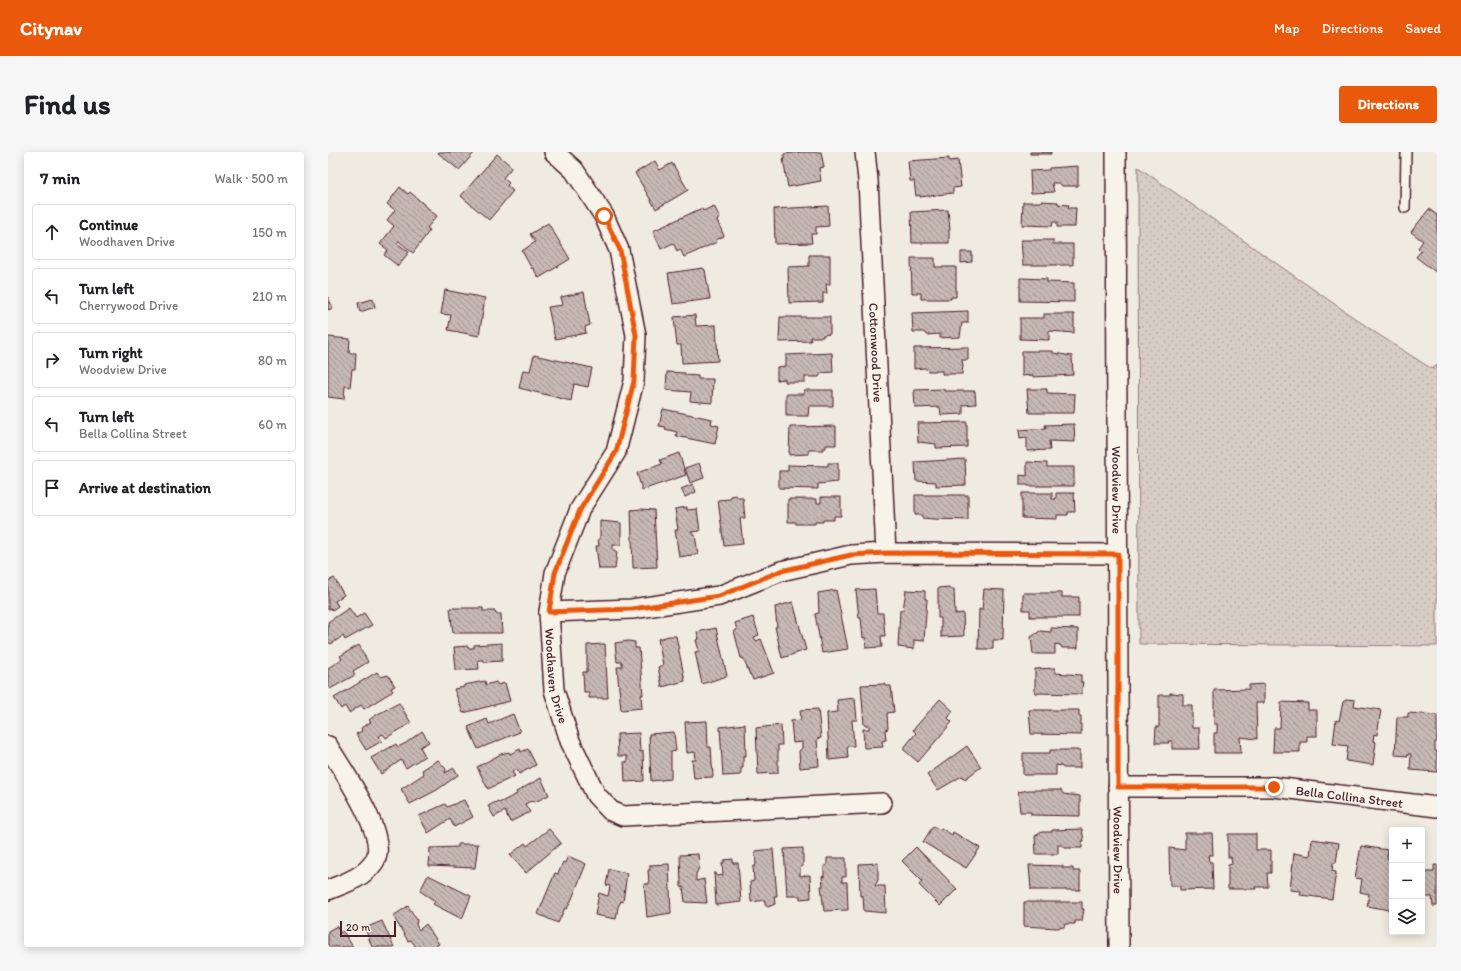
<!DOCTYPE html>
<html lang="en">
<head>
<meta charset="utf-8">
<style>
  body { margin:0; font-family:Itim,sans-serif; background:#f6f6f6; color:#202124 }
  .controls { position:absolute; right:12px; bottom:12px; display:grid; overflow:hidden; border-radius:4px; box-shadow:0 2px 10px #0003 }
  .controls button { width:36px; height:36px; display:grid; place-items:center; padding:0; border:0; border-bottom:1px solid #e0e0e0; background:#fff; color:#202124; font:20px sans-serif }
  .scale { position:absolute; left:12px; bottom:10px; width:56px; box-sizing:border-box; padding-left:4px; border:2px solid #4a1f2b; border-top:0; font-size:11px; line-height:14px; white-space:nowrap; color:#4a1f2b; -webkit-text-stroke:3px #f7f3e8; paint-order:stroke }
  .stop { position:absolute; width:12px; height:12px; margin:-9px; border:3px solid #ea580c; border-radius:50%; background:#fff }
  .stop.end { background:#ea580c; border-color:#fff; box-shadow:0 1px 4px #0008 }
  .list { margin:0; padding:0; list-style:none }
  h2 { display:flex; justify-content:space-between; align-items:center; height:52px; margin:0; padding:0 16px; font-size:17px }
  h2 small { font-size:13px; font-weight:400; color:#757577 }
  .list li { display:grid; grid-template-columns:26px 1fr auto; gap:12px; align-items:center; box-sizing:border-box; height:56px; margin:0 8px 8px; padding:0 8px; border:1px solid #e0e0e0; border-radius:4px }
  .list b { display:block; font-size:15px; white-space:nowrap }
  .list p { margin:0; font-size:13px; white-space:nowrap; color:#757577 }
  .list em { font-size:13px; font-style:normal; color:#757577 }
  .icon { flex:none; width:22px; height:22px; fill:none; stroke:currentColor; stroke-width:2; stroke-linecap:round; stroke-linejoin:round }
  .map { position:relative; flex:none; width:1109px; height:795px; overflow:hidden; border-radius:4px }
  header { display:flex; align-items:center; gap:24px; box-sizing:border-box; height:56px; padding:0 20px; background:#ea580c; color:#fff }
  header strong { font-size:19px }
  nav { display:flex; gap:22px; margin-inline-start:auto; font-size:14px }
  .intro { display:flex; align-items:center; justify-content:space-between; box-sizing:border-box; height:96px; padding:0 24px }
  h1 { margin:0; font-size:28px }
  .button { padding:10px 18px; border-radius:4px; background:#ea580c; color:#fff; font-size:14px; font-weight:700 }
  main { display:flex; gap:24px; padding:0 24px }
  aside { flex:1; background:#fff; border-radius:4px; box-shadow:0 2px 10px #0003 }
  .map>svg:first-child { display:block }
  .grass { fill:url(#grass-dots); stroke:#917678 }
  .building { fill:url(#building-back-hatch); stroke:#4a1f2b }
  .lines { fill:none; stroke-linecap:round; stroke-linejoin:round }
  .service-casing { stroke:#4a1f2b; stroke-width:12 }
  .minor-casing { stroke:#4a1f2b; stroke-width:22 }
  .service { stroke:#f7f3e8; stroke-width:9 }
  .minor { stroke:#f7f3e8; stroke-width:19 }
  .route { stroke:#ea580c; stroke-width:5 }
  .labels { text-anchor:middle; stroke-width:3.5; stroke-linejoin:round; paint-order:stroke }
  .street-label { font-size:13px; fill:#4a1f2b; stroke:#f7f3e8 }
</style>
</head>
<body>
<header>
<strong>Citynav</strong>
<nav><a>Map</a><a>Directions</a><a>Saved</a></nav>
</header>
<div class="intro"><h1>Find us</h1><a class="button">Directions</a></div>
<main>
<aside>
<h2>7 min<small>Walk · 500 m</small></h2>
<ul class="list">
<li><svg class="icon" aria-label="ahead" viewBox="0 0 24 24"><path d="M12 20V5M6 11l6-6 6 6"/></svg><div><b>Continue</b><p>Woodhaven Drive</p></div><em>150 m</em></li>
<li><svg class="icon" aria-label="left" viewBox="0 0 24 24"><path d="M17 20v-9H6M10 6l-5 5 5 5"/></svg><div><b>Turn left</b><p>Cherrywood Drive</p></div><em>210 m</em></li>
<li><svg class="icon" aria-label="right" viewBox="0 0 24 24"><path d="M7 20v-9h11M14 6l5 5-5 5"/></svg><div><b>Turn right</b><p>Woodview Drive</p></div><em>80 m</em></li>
<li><svg class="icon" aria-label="left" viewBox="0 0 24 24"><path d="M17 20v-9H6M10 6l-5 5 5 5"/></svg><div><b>Turn left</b><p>Bella Collina Street</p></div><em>60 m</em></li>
<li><svg class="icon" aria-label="arrive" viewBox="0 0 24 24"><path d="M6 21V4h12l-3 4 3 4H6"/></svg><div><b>Arrive at destination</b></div></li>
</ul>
</aside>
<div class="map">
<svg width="1109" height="795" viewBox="0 0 1109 795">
  <defs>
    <pattern id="grass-dots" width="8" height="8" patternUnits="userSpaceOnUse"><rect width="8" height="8" fill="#d8cdc6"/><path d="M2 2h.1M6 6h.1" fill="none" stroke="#bbb0aa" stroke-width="1.8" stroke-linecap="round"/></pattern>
    <pattern id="building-back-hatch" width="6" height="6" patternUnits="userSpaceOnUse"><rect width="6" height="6" fill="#c6b8b3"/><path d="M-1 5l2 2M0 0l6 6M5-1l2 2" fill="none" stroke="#a39592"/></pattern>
  </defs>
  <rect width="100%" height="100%" fill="#f0ebe0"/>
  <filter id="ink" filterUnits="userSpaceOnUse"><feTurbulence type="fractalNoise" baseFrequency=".025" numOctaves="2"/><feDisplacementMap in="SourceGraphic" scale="8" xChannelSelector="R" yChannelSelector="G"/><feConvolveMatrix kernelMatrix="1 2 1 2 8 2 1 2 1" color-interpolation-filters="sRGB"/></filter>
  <g filter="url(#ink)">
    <path class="grass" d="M810 15 1048 181 1104 217 1109 213V494L811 492Z"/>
    <path class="building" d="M111 0H147L131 18 110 1Z
      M473 0H493L496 15 491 16 493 29 460 35 455 7H456V2Z
      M702 0H723V2H702Z
      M169 2 184 15 175 26 181 31 179 33 185 39 161 68 133 44Z
      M621 6V9L630 8 633 35 625 36V41L592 45V43L588 44 586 29H582L580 9Z
      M327 9 332 18 344 11 360 38 328 57 307 21Z
      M750 14V34H734L731 31H724L726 40 703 41 702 19 721 18V16Z
      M72 35 80 42 82 40 109 64 99 76 102 78 85 101 71 89 69 91 81 100 70 114 56 103 60 98 52 92 66 74 59 68 67 58 59 52Z
      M713 49 730 50V52L741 53 740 56H748L747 75H729V70H725L724 74 694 73 695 50H713Z
      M386 54 392 66 389 68 396 84 388 88 389 90 356 105 352 97 349 99 345 91 333 97 325 79 374 56 375 59Z
      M500 54 501 74 488 75V82H483L484 91 447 92 446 57Z
      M1101 57 1109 63V121L1088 105 1093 99 1090 96 1095 89 1083 80Z
      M620 58 622 78H621V91H584L583 60Z
      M220 71 242 107 211 126 205 116 204 117 194 99 207 90 202 82Z
      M693 88H725V92H745V113H695Z
      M633 100H644V110L633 111Z
      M481 103H502V132H498L499 141H495V150L461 151 460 115 481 114Z
      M583 106H607V115H628V145H623V147H593V141H584Z
      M375 116 377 118 382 147 345 152 340 121Z
      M692 126 719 127V130L746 131V150L692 149Z
      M117 138 157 146 151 184 120 178 123 163 113 162Z
      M256 140 262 173 257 175 258 181 227 187 220 155 235 153 233 145Z
      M0 145 5 156 0 158Z
      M45 147 47 155 32 160 30 151Z
      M640 159V171H634L632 185 612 186V182L598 183 596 180H585L584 161Z
      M716 162H746V181L721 179V188L692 187V166H716Z
      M367 163 368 174 388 173 390 209 354 211 353 193H349L348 185 346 165Z
      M452 165H502V182L495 183V185H482L483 189 451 190Z
      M0 185 22 187 21 201H28L27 217H24L22 235 17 234 16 247 0 245Z
      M640 195V208H634L635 214 634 222H614V219H600L597 216 586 217V196Z
      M694 199H725V201L744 204 745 223 705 225V223L694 224Z
      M504 201 505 220 493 221 491 225H477V230H457V227L449 228V215L458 214V203Z
      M206 203 264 216 260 235 246 232 243 249 191 236 195 218 202 219Z
      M339 220 357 221V223L370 224V227H385L384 251 362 249 363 240 338 238Z
      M616 237V239H647L648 252 635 253V262L613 263 612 255 587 256 586 238Z
      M699 237H719V241L747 242 746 261H701Z
      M476 238H505V254H481L480 264H458V242H476Z
      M335 257 384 267 383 272 391 274 387 292 348 284 349 280 337 277 338 275 331 274Z
      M639 270V295L608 296V292L590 290 589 271Z
      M746 272 747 290 721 289 722 298 699 299V286L692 287 691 278 718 276 717 273Z
      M508 274V293H498V296H495V298H481V302L461 303 462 275Z
      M351 301 358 323 314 338 309 321 334 312 332 308Z
      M637 307 638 333 608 334V330L588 329 587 310Z
      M699 310 719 311V315H746V334H700V333H692V323L699 324Z
      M371 311 376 326 362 331 357 316Z
      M500 311H510V330L490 332V337L451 336V319H460V313L500 314Z
      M365 332 368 340 357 345 353 337Z
      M694 341H724V347H728V341H746L747 360H740V363H729V367L694 366Z
      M408 343 410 346H415L417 366H412L415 392 396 394 390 348 402 347 403 344Z
      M587 343H640V368L605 367 594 366V363H587Z
      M493 345H513V364H506V368H495V370H487V372H468V370H460V347H489V351H493Z
      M359 355V358L369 357 372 379 363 380 367 383 370 402 351 405 347 378H350L347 357Z
      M313 357 326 358 329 415 305 416 303 358Z
      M272 369 293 371V393H285V397L289 400 287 417H271L268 394H271L270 387H272Z
      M6 426 16 443 7 449 10 454 4 458 3 456 0 458V429Z
      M621 435V437H626L627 462 635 461 636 484 613 485V466H610V436Z
      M547 437 549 461H555L557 484H553L554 495 538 496 537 485 535 486 533 466H531L528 438Z
      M656 437 676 438 675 488H665V497H650L651 457 654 458Z
      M508 438 520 497 494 501 487 462 491 461 490 441Z
      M578 438 597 439V447H599L596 489 586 488V497L570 495 572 458H575Z
      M695 441H734V445H751V465H702V458H695Z
      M465 450 478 498 454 506 447 475H449L447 455Z
      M21 456 28 466 36 461 44 473 17 488 15 484 3 492 0 490V470Z
      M122 456H155V459H167L168 462H173L174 481H125Z
      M425 465 431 483 426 485 428 489 433 487 446 521 425 528 423 523H422L415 506H413L406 479 409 478 407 471Z
      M388 476 399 524 374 532 367 500 371 499 368 488 371 487 369 480Z
      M723 476 750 477V496H734L732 493 727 492V502H705L703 485 712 479 723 480Z
      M341 484H348L357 529 334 535 330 515 335 513 330 487Z
      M300 489 307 490V496H311L315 543H313L314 556 293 558 289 515H294V510H289L287 491Z
      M174 491V509L157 510 155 508H150L151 517 128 518 126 495 140 494 141 496H146V493Z
      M277 492 280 546H261V540H256L255 520H259V493Z
      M31 493 40 510 25 519 27 523 2 537 0 534V516L14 507 12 504Z
      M727 516V521L753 523V530H755L753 542 707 541V517Z
      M49 520 53 525 60 523 67 534 63 536 65 539 36 557 33 553 21 561 17 554 13 557 6 546Z
      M157 529 158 533 168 530 170 533 177 531 182 549 135 561 126 537 136 535V533Z
      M557 532V534H563L566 560 559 561 560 577 557 578 558 588 554 589 555 595 536 596 535 577H541V573H536L533 533Z
      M936 532V551H928L929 587 912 585 913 601H886V581H889V572H886V538L921 537V533Z
      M842 541 855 542V553H864V576H871L872 597H844V589H840L841 591H827L828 575H831V543H842Z
      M527 546 529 568H524L526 594H519L520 606 501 608 499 561 510 560 509 548Z
      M612 547 625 559 620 566 624 570 590 610 575 597 588 581 585 578Z
      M1019 547 1027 548 1026 554 1053 558 1049 583 1046 582 1045 589 1048 590 1045 613 1018 609 1020 594 1005 592 1008 568 1011 569 1015 550Z
      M953 550 980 551V558H989V584H979V590H972V600H945L946 576H952Z
      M71 551 83 571 58 586 55 582 51 584 54 589 38 598 28 582 34 579 33 576 43 570 41 568 48 563Z
      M490 557 493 586 489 587 491 614 472 616 471 599 474 596V590L465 591 463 569 473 568 472 558Z
      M701 558H751V564H753V583L703 582Z
      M1080 561 1109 563V590H1107V599H1109V620L1082 618 1083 602H1080V604L1067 603 1069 565H1080Z
      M185 562 192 580 150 597 140 575 159 567 161 572Z
      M379 569 380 595H383L385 625 366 626 364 608H368L367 600 359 601 357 570Z
      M417 572 418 604H415V616H413V623L395 624 392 575Z
      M453 573 454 593H450V621L430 622 428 576Z
      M94 579 101 590 92 595 97 604 78 616 73 608 53 622 43 606 68 592 70 595 78 591Z
      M346 580 348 599 343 600V627L323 629 321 582Z
      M311 581 312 600 315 599 316 629 297 630 296 610H299V604H290L289 582Z
      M639 594 653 615 637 627 634 624 610 638 599 623Z
      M192 597 193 600 200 597 208 613 191 622 189 617 184 620 187 624 160 637 149 615 173 602 181 600 182 602Z
      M722 598H752V616H735L733 614 728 613V623H695V601H722Z
      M110 608 118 617 117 621 126 616 130 623 109 638 82 652 73 637 96 622 94 618Z
      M213 626 221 643 207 650 203 649 197 652 202 660 182 670 177 659 166 665 160 654 170 649 171 651 189 642 188 640Z
      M701 638H733L735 642 752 644V664L703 663V660H692L690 640Z
      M136 648 145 665 126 675 122 667 100 681 91 664 117 652 119 655Z
      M605 674 612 678 613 676 624 683 625 680 652 696 638 716 595 690Z
      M221 677 233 691 198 721 182 703 197 691 199 694Z
      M754 677 756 689H754V696H737L735 693H730V702H708L707 684 714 680H724V678Z
      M857 681H884L885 703H880L881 710H884L885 737 852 738V734H842L841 696 857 698Z
      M900 682H928V698H943V721H939L940 735H927L928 737H900V713L904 712 903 705H900Z
      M984 687 1011 691 1008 711H1005L1004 719 1008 720 1004 747 972 743 973 739 962 738 966 701 982 704Z
      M130 692H150L147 716 101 714 102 696 130 695Z
      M1033 694 1060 698 1059 707 1064 706V745L1062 758 1039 754 1041 742 1032 740 1034 727 1027 726Z
      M588 695 629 737 612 754 591 733 594 729 574 709Z
      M475 696V714L472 716V724L482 723 483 746 472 747V744H459L456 697Z
      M445 697 449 744H446L447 752 440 755 437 753V748L423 750 422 730 426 729 425 715 428 713 427 699Z
      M370 702 371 716 368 722V729L376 727 379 751 357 750 355 735H353L352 703Z
      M240 704 258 712 243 749 239 757 237 756 230 771 210 762 227 721 230 722 235 710 237 711Z
      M499 706H518V725H514V730H519L520 758 496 759 493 734H495L494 724 496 725V714L499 713Z
      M405 707V711H410L413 750 388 753 386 721H388L389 724 395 723 394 711H396V708Z
      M550 711V728L547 734H557L558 761 536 759 535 744H532L531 712Z
      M341 712 343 761 319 765 316 732H321L320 718H322V713Z
      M701 713 735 714V716H745V719H752V738H703Z
      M1106 713H1109V754H1105L1104 745H1096V719H1106Z
      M281 717 299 721 295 750 293 749 290 755 288 767 267 763 271 741 280 744 282 734 278 733Z
      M100 723 143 744 134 767 105 752 107 749 92 739Z
      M696 750H754V757H756L754 769H747V772H737L736 775 729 776 696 774Z
      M80 754 89 768 88 773 91 778 98 772 111 792 106 795H88L83 788 80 789 65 764Z
      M54 769 66 795H44L37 776Z
      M9 774 12 781 15 779 25 795H0V779Z"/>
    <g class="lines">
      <defs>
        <path id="service" d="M1077 56 1078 0"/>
        <g id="minor">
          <path id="s1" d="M226 0 246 18 276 64 291 98 308 183 306 229 288 300 252 357 227 421 221 460 226 538 242 589 268 643 283 659 295 664 554 651"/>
          <path id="s2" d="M537 0 540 28 558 401"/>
          <path id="s3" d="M788 0 791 795"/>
          <path d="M221 460 304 457 391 444 453 419 523 403 558 401 790 402"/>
          <path d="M0 594C13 616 63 686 46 710 35 726 17 731 0 738"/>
          <path id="s4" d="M790 635H946L1109 655"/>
        </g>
      </defs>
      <use href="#service" class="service-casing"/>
      <use href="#minor" class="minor-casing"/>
      <use href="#service" class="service"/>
      <use href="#minor" class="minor"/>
    </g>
  </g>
  <g class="lines" filter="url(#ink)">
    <path class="route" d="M276 64 292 98 308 183 306 229 288 300 252 358 227 421 221 460 304 457 391 444 453 419 523 403 558 401 790 402V635H946"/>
  </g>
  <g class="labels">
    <g class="street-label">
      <text dy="5" stroke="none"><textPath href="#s2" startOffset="201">Cottonwood Drive</textPath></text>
      <text dy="5" stroke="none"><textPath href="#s3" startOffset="338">Woodview Drive</textPath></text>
      <text dy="5" stroke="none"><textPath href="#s1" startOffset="565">Woodhaven Drive</textPath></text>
      <text dy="5" stroke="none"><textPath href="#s4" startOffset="232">Bella Collina Street</textPath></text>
      <text dy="5" stroke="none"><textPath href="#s3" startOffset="698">Woodview Drive</textPath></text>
    </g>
  </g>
</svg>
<div class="controls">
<button>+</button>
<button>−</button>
<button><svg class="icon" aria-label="layers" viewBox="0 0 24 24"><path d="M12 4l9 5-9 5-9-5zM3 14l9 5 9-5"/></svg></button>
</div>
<div class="scale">20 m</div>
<div class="stop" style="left:276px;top:64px"></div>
<div class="stop end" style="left:946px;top:635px"></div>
</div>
</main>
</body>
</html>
